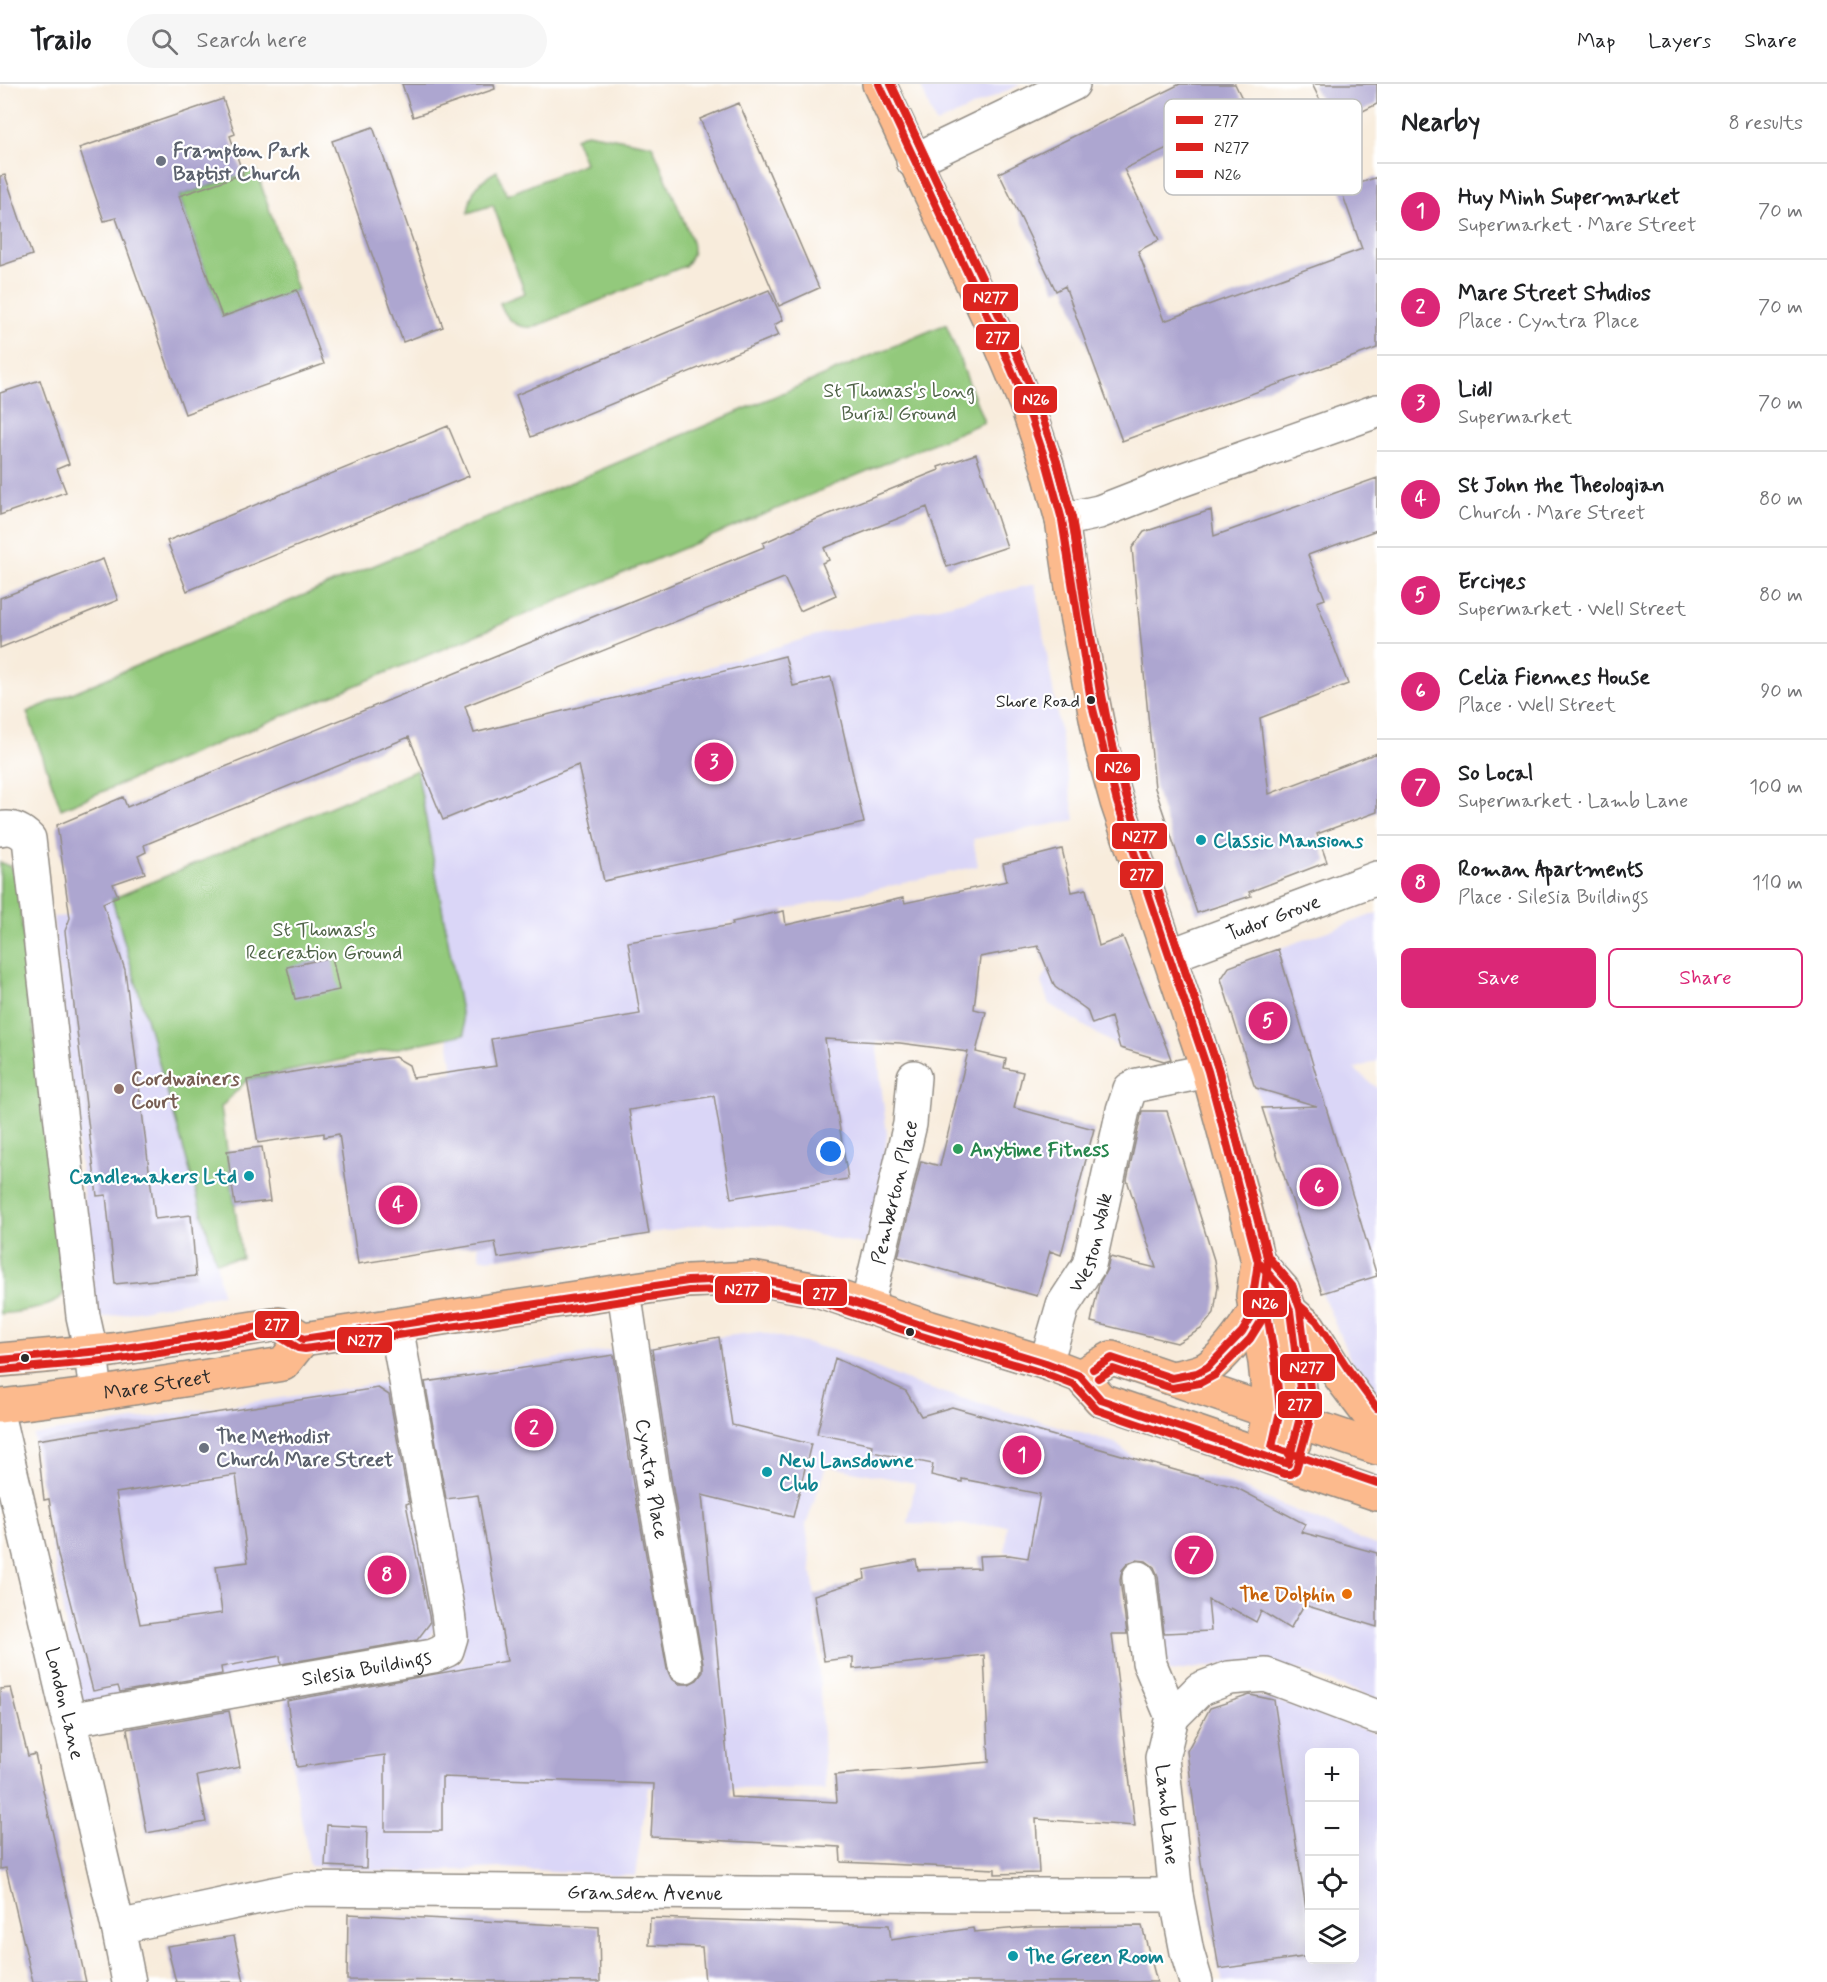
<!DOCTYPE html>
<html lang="en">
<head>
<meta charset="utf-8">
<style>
  body { margin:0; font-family:Mynerve,sans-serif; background:#f6f6f6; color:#202124 }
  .controls { position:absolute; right:18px; bottom:18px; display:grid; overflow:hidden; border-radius:9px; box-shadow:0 6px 24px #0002 }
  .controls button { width:54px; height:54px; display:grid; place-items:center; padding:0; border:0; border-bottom:2px solid #e0e0e0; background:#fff; color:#202124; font:30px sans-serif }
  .you { position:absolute; left:831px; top:1068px; width:21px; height:21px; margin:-15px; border:4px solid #fff; border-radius:50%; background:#1a73e8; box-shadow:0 0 0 9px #1a73e833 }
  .badge { display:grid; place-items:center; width:39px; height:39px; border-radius:50%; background:#db2777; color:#fff; font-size:20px; font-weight:700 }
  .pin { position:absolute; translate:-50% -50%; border:3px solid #fff; box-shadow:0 2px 6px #0006 }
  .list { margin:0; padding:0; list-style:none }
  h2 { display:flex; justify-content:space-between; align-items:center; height:78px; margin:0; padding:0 24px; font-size:26px }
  h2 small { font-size:20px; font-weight:400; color:#757577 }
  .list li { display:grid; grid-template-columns:39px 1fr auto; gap:18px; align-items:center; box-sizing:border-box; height:96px; padding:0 24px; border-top:2px solid #e0e0e0 }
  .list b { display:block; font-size:22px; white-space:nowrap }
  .list p { margin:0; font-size:20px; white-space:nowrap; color:#757577 }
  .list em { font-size:20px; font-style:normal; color:#757577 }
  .actions { display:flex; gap:12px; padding:18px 24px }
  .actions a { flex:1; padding:14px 0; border:2px solid #db2777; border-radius:9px; text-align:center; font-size:21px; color:#db2777 }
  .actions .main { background:#db2777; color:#fff }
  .icon { flex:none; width:33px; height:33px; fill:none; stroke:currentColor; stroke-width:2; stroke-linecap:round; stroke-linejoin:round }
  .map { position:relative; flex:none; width:1377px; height:1898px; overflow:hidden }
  header { display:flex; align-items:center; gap:36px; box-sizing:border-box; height:84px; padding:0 30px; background:#fff; border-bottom:2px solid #e0e0e0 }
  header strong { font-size:28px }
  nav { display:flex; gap:33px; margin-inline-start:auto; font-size:21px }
  .search { width:420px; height:54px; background:#f6f6f6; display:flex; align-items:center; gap:15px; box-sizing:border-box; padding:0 21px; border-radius:33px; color:#757577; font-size:22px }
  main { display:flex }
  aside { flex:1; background:#fff }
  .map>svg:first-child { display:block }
  .built { fill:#dad6f7; fill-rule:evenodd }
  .green { fill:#93c97b; stroke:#5f7a53; stroke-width:1.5 }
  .building { fill:#ada6d0; fill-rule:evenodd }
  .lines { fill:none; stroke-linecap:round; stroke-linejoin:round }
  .minor-casing { stroke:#928c84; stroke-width:36 }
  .major-casing { stroke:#928c84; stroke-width:36 }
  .minor { stroke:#fff; stroke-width:33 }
  .major { stroke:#fcba8d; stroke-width:33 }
  .bus-1-casing { stroke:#fff; stroke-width:12 }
  .bus-2-casing { stroke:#fff; stroke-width:12 }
  .bus-3-casing { stroke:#fff; stroke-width:12 }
  .bus-1 { stroke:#dc241f; stroke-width:8 }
  .bus-2 { stroke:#dc241f; stroke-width:8 }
  .bus-3 { stroke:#dc241f; stroke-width:8 }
  .worship-dot { fill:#6b7280; stroke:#fff; stroke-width:2 }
  .bus-dot { fill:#2b2b2b; stroke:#fff; stroke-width:2 }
  .culture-dot { fill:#0f9aa8; stroke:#fff; stroke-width:2 }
  .education-dot { fill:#8d6e63; stroke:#fff; stroke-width:2 }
  .leisure-dot { fill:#2e9e5b; stroke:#fff; stroke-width:2 }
  .food-dot { fill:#e8710a; stroke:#fff; stroke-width:2 }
  .labels { text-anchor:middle; stroke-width:4.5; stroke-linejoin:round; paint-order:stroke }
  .bus-label { font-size:18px; fill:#2b2b2b; stroke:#fff; text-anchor:end }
  .worship-label { font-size:20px; font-weight:bold; fill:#5b616d; stroke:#fff; text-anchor:start }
  .park-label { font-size:20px; fill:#4f6247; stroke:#fff }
  .culture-label { font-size:20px; font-weight:bold; fill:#0d838f; stroke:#fff; text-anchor:start }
  .street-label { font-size:20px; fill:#2b2b2b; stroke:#fff }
  .education-label { font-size:20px; font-weight:bold; fill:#785e54; stroke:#fff; text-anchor:start }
  .leisure-label { font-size:20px; font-weight:bold; fill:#27864d; stroke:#fff; text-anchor:start }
  .food-label { font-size:20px; font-weight:bold; fill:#c56008; stroke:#fff; text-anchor:end }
  .key { fill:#fff; stroke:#bfbfbf; stroke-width:1.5 }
  .key-label { font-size:16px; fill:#2b2b2b }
  .line-badge { stroke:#fff; stroke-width:2 }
  .badge-label { font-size:16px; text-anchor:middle; font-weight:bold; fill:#fff }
</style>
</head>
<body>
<header>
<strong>Trailo</strong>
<div class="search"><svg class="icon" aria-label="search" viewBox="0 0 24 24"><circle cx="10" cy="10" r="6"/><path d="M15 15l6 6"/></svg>Search here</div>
<nav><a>Map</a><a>Layers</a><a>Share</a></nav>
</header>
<main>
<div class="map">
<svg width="1377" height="1898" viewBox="0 0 1377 1898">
  <rect width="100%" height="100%" fill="#fff"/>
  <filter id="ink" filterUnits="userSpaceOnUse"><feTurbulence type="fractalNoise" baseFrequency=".0167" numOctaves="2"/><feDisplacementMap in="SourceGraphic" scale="12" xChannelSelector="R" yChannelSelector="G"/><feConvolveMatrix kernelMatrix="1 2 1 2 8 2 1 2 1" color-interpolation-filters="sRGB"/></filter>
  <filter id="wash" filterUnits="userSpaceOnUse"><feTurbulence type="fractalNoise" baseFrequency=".008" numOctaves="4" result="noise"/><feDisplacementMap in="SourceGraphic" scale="24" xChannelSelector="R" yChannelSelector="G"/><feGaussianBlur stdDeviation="1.35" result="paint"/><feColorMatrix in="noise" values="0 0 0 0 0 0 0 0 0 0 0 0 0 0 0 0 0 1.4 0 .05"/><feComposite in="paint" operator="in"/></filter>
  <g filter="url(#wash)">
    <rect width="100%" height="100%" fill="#f8ecdc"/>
    <path class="built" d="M920 0H1021L936 40Z
      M1035 500 1075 736 973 755 978 782 732 838 720 843 731 909 871 912 887 1051 879 1117 865 1161 775 1142 706 1140 498 1174 480 1175 448 953 465 950 417 686 561 627 824 549 876 538Z
      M112 815 216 1178 222 1210 97 1235 53 833 70 832Z
      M1377 829V977L1354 985 1377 1004V1309L1355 1287 1322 1209 1221 895 1229 883Z
      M1123 853 1167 963 1161 976 1120 964 1049 920 1041 898 1048 886 1046 881Z
      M760 1248 833 1266 920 1302 1115 1359 1135 1375 1126 1451V1493L1005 1468 1007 1441 908 1440 915 1399 826 1382 806 1441 814 1504 826 1706 648 1703 635 1792 503 1784 407 1788 310 1782 293 1691 284 1611 464 1577 416 1297 611 1266Z
      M394 1297 437 1540 421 1567 82 1620 77 1609 33 1351Z
      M1162 1383 1223 1396 1377 1462V1615L1300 1586 1238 1578 1170 1588 1159 1549 1157 1470Z
      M1247 1610 1274 1616 1377 1650V1898H1223L1219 1885 1201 1778 1187 1667 1210 1624ZM1310 1668H1354V1876H1310Z"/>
    <path class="green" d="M587 49 652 61 691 154C695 166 693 172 685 182L534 243C517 245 506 235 500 219L525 209 493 121 468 129C471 106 477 98 497 87L507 111 585 79 575 54Z
      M256 86 297 206 222 233 179 112Z
      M946 240 984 338 61 725 27 628Z
      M417 686 465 950 247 996 221 1023 242 1174 216 1178 112 815Z
      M0 778 11 783 17 798 64 1208C58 1225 16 1228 0 1230Z"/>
    <g id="blocks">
      <path class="building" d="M402 0H494L495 5 413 33Z
        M1180 0H1235L1247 25 1124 85 1159 156 1138 167 1164 237 1362 165 1341 106 1377 93V264L1122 357 1065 202 1056 207 999 89Z
        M1312 0H1377V20L1333 42Z
        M223 15 235 50 230 52 243 90 179 112 222 233 297 206 324 280 185 330 116 134 104 137 79 64Z
        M739 19 819 204 779 222 700 35Z
        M373 43 443 243 403 258 332 57Z
        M5 91 32 171 0 182V92Z
        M769 206 783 236 774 241 779 251 531 353 516 311Z
        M40 296 69 380 57 385 66 408 0 431V309Z
        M448 342 469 392 187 507 167 457Z
        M976 370 1007 463 947 483 927 423 824 464 829 476 822 479 836 511 800 527 784 494 465 622 474 649 785 572 793 602 831 593 864 739 604 797 578 681 443 736 409 653 144 761 146 768 138 772 145 789 113 800 118 812 103 819 125 886 155 1135 191 1131 196 1192 115 1200 106 1111 97 1112 65 847 70 834 57 741 123 713 127 723 764 463 763 459 812 437 939 386 938 383Z
        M1377 394V446L1308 471 1325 515 1317 518 1348 600 1260 634 1269 710 1377 669V728L1317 750 1327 778 1249 808 1251 812 1197 829 1155 704 1132 464 1144 448 1211 426 1214 452Z
        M103 475 118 516 0 564V514Z
        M1062 765 1072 808 1086 805 1099 862 1123 853 1171 975 1164 977 1120 964 1111 933 1092 940 1087 926 1055 903 1038 862 980 873 974 925 986 928 976 968 1006 975 1004 984 1023 988 1014 1024 1094 1045 1061 1171 1050 1167 1037 1212 898 1173 921 1077 940 1082 968 968 900 959 825 955 848 1095 731 1114 714 1012 629 1026 649 1150 498 1174 495 1158 358 1180 339 1050 324 1053V1049L258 1059 247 996 327 982 395 973 409 981 413 994 496 982 491 955 640 930 628 858 733 841 732 838 784 827 786 841 903 814 905 819 1007 797 1003 780Z
        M1278 865 1377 1192 1322 1209 1262 1024 1317 1022 1256 1004 1254 1001 1221 895 1229 883Z
        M332 873 339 906 295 915 287 883Z
        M1142 1027H1167L1214 1176 1218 1202 1214 1229 1201 1245 1177 1259 1091 1238 1099 1200 1107 1185 1110 1173 1156 1184 1127 1096Z
        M262 1063 270 1117 235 1121 227 1067Z
        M719 1253 732 1341 811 1360 793 1433 702 1411 731 1713 837 1718 835 1691 989 1678 984 1571 853 1585V1573L824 1577 814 1511 865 1495 864 1486 916 1476 918 1486 980 1484 979 1472 1009 1471 1028 1474 1040 1410 962 1395V1398L931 1391 933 1380 872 1368 873 1361 817 1350 835 1274 906 1307 921 1332 952 1323 1235 1403 1305 1440 1301 1448 1377 1469V1543L1304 1521 1290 1545 1261 1527 1256 1538 1231 1524 1230 1526 1208 1516 1211 1547 1164 1549 1158 1492 1154 1483 1146 1477 1136 1476 1128 1479 1122 1486 1120 1496 1127 1550H1112L1135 1742 1036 1735 1039 1789 995 1790V1785L841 1778 840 1763 651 1753 654 1700 442 1693V1747H385V1671L297 1683 287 1617 507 1577 478 1411 446 1415 425 1298 614 1271 633 1400 667 1585 671 1594 679 1600H689L697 1596 703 1588V1579L671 1394 652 1265Z
        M378 1304 389 1311 409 1419 406 1420 429 1532 430 1539 417 1556 281 1580 280 1572 221 1583 222 1590 120 1608 118 1602 93 1607 58 1471 49 1415 44 1416 37 1356ZM236 1391 248 1478 216 1482 222 1529 140 1540 128 1485 116 1409Z
        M11 1604 28 1672 35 1670 86 1898H33L6 1784 0 1785V1605Z
        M1250 1611 1274 1616 1310 1851V1872L1219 1885 1201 1778 1187 1667 1210 1624Z
        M229 1627 240 1683 197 1692 206 1738 147 1749 127 1645Z
        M327 1741 367 1743 366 1784 325 1782Z
        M348 1830 599 1843 600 1898 347 1896Z
        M650 1834 889 1841 891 1856 973 1844 974 1848 1032 1843 1142 1842 1157 1898H705L702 1863 649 1861Z
        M234 1852 244 1898H176L167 1862Z"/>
    </g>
  </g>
  <g filter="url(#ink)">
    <use href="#blocks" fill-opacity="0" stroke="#928c84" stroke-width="1.5"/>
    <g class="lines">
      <defs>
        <g id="minor">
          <path d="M913 77 1073 0"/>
          <path d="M1062 436 1099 428 1176 398 1377 327"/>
          <path d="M0 745C12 742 20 746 29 755L83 1232 91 1268 96 1310"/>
          <path id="s1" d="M1169 872 1377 794"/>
          <path id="s2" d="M624 1207 652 1397 685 1582"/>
          <path id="s3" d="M867 1223 910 1040 914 993"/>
          <path id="s4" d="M1046 1279 1063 1221 1089 1181 1123 1026 1130 1005 1138 1001 1208 987"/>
          <path id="s5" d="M0 1342 118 1843 129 1898"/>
          <path id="s6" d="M1139 1494 1149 1578 1172 1633 1162 1674 1176 1811 1187 1868 1196 1898"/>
          <path d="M1172 1633 1200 1605 1229 1594 1266 1591 1377 1633"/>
          <path id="s7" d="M68 1636 393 1579 433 1572 447 1566 451 1553 448 1529 396 1242"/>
          <path id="s8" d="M118 1843 297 1805 979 1811H1176"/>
        </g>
        <g id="major">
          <path d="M879 0 999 256 1028 325 1047 381 1062 436 1076 531 1102 664 1117 718 1208 987 1250 1143 1258 1178 1253 1212 1265 1278 1270 1327 1260 1370"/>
          <path d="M1258 1178 1283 1206 1290 1227 1301 1312 1299 1337 1294 1359"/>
          <path d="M1290 1227 1309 1243 1339 1291 1377 1341"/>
          <path d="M0 1276 112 1266 279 1240 303 1255 688 1197 752 1194 817 1206 918 1240 1046 1279 1080 1292 1101 1316 1377 1410"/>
          <path d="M1080 1292 1112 1274 1377 1364"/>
          <path d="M1172 1294C1184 1291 1199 1290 1209 1283 1228 1269 1243 1247 1255 1227"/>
          <path id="s9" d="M0 1322 96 1310 283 1280 303 1255"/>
        </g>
      </defs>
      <use href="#minor" class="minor-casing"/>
      <use href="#major" class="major-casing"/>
      <use href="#minor" class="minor"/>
      <use href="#major" class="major"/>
      <defs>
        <path id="bus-1" d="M0 1276 112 1266 279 1240 303 1255 688 1197 752 1194 817 1206 918 1240 1046 1279 1080 1292 1101 1316 1288 1380 1299 1337 1301 1312 1290 1227 1283 1206 1258 1178 1208 987 1117 718 1091 617 1062 436 1047 381 1028 325 999 256 879 0
          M1093 1285 1112 1274 1172 1294 1197 1289 1208 1283 1242 1248 1255 1227 1253 1212 1258 1178 1252 1152"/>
        <path id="bus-2" d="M1 1286 114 1276 277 1251 298 1264 305 1265 689 1207 751 1205 814 1216 915 1250 1043 1289 1074 1301 1097 1326 1285 1390H1291L1296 1386 1309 1339 1311 1312 1300 1225 1292 1201 1268 1173 1218 984 1127 715 1101 615 1072 434 1057 378 1038 321 1009 252 891 0
          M1098 1294 1113 1285 1172 1304 1200 1299 1215 1291 1250 1255 1265 1231 1264 1212 1268 1178 1262 1150"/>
        <path id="bus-3" d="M891 0 1009 252 1038 321 1057 378 1072 434 1086 529 1112 662 1127 715 1218 984 1268 1176 1264 1212 1275 1276 1280 1327 1272 1363 1377 1399
          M1266 1167 1268 1173 1292 1201 1299 1221 1317 1237 1348 1285 1377 1324"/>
      </defs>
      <use href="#bus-1" class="bus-1-casing"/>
      <use href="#bus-2" class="bus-2-casing"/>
      <use href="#bus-3" class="bus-3-casing"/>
      <use href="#bus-1" class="bus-1"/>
      <use href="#bus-2" class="bus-2"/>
      <use href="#bus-3" class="bus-3"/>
    </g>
  </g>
  <g class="worship-dot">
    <circle cx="161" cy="77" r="6"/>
    <circle cx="204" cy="1364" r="6"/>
  </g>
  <g class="bus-dot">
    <circle cx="1091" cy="616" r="5"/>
    <circle cx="910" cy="1248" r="5"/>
    <circle cx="25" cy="1274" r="5"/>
  </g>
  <g class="culture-dot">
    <circle cx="1201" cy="756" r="6"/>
    <circle cx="249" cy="1092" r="6"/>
    <circle cx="767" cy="1388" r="6"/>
    <circle cx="1013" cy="1872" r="6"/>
  </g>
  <circle class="education-dot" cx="119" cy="1005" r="6"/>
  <circle class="leisure-dot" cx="958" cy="1065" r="6"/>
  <circle class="food-dot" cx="1347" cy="1510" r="6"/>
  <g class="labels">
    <g class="bus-label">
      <text x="1080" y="623">Shore Road</text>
    </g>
    <g class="worship-label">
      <text x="173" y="73">Frampton Park<tspan x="173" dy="23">Baptist Church</tspan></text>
      <text x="216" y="1359">The Methodist<tspan x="216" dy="23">Church Mare Street</tspan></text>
    </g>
    <g class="park-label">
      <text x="899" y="313">St Thomas's Long<tspan x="899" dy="23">Burial Ground</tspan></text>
      <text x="324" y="852">St Thomas's<tspan x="324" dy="23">Recreation Ground</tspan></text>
    </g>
    <g class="culture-label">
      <text x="1213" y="763">Classic Mansions</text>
      <text x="237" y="1099" text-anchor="end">Candlemakers Ltd</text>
      <text x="779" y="1383">New Lansdowne<tspan x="779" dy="23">Club</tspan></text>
      <text x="1025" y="1879">The Green Room</text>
    </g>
    <g class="street-label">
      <text dy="7" stroke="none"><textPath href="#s1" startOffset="111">Tudor Grove</textPath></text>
      <text dy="7" stroke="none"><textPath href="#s3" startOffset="118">Pemberton Place</textPath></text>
      <text dy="7" stroke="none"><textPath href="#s4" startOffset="130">Weston Walk</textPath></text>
      <text dy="7" stroke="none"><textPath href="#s9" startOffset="159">Mare Street</textPath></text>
      <text dy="7" stroke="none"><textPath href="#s2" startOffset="190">Cyntra Place</textPath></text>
      <text dy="7" stroke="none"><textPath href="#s7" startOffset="303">Silesia Buildings</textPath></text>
      <text dy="7" stroke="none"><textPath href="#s5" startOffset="285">London Lane</textPath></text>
      <text dy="7" stroke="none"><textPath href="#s6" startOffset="243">Lamb Lane</textPath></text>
      <text dy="7" stroke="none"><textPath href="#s8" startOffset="531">Gransden Avenue</textPath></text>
    </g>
    <g class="education-label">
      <text x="131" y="1001">Cordwainers<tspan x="131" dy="23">Court</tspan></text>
    </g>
    <g class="leisure-label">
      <text x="970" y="1072">Anytime Fitness</text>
    </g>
    <g class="food-label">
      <text x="1335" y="1517">The Dolphin</text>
    </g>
  </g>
  <rect x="1164" y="15" width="198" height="96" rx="9" class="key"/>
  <rect x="1176" y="32" width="27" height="8" fill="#dc241f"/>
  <rect x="1176" y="59" width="27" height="8" fill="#dc241f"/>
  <rect x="1176" y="86" width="27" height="8" fill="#dc241f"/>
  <g class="key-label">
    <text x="1214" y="42">277</text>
    <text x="1214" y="69">N277</text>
    <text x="1214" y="96">N26</text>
  </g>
  <g class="line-badge">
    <rect x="962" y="199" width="57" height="29" rx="6" fill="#dc241f"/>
    <rect x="975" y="239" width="45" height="28" rx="6" fill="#dc241f"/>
    <rect x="1013" y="301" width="45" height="29" rx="6" fill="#dc241f"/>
    <rect x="1095" y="669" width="46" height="29" rx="6" fill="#dc241f"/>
    <rect x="1111" y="738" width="57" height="28" rx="6" fill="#dc241f"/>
    <rect x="1119" y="776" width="45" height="29" rx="6" fill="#dc241f"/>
    <rect x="714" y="1191" width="57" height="29" rx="6" fill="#dc241f"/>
    <rect x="802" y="1194" width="46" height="29" rx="6" fill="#dc241f"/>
    <rect x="1242" y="1205" width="46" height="29" rx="6" fill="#dc241f"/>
    <rect x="254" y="1226" width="46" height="29" rx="6" fill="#dc241f"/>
    <rect x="336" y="1242" width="57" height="28" rx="6" fill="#dc241f"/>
    <rect x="1279" y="1269" width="57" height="29" rx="6" fill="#dc241f"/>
    <rect x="1277" y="1306" width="46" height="29" rx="6" fill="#dc241f"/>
  </g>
  <g class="badge-label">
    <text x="991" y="219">N277</text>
    <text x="998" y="259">277</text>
    <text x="1036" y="321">N26</text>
    <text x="1118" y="689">N26</text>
    <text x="1140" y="758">N277</text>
    <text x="1142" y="796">277</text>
    <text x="742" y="1211">N277</text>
    <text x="825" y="1215">277</text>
    <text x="1265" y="1225">N26</text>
    <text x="277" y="1246">277</text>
    <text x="365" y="1262">N277</text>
    <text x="1307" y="1289">N277</text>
    <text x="1300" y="1326">277</text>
  </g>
</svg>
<div class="controls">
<button>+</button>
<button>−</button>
<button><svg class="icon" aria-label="locate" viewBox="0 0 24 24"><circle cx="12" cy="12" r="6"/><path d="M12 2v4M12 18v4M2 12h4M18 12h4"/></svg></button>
<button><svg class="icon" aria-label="layers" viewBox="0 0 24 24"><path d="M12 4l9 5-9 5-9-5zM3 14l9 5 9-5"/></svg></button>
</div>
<div class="you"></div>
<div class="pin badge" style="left:1022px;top:1371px">1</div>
<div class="pin badge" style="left:534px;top:1344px">2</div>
<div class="pin badge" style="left:714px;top:678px">3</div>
<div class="pin badge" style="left:398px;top:1121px">4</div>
<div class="pin badge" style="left:1268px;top:937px">5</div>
<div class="pin badge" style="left:1319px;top:1103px">6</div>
<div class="pin badge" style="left:1194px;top:1471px">7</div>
<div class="pin badge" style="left:387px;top:1491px">8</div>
</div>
<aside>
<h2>Nearby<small>8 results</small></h2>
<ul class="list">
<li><span class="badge">1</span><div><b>Huy Minh Supermarket</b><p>Supermarket · Mare Street</p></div><em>70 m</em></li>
<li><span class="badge">2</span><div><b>Mare Street Studios</b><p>Place · Cyntra Place</p></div><em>70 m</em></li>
<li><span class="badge">3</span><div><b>Lidl</b><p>Supermarket</p></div><em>70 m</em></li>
<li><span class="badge">4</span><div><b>St John the Theologian</b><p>Church · Mare Street</p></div><em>80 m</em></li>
<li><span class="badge">5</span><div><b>Erciyes</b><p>Supermarket · Well Street</p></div><em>80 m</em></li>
<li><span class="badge">6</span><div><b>Celia Fiennes House</b><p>Place · Well Street</p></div><em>90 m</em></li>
<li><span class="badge">7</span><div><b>So Local</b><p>Supermarket · Lamb Lane</p></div><em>100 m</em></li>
<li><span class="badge">8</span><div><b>Roman Apartments</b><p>Place · Silesia Buildings</p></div><em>110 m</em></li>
</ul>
<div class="actions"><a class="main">Save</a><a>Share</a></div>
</aside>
</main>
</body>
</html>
